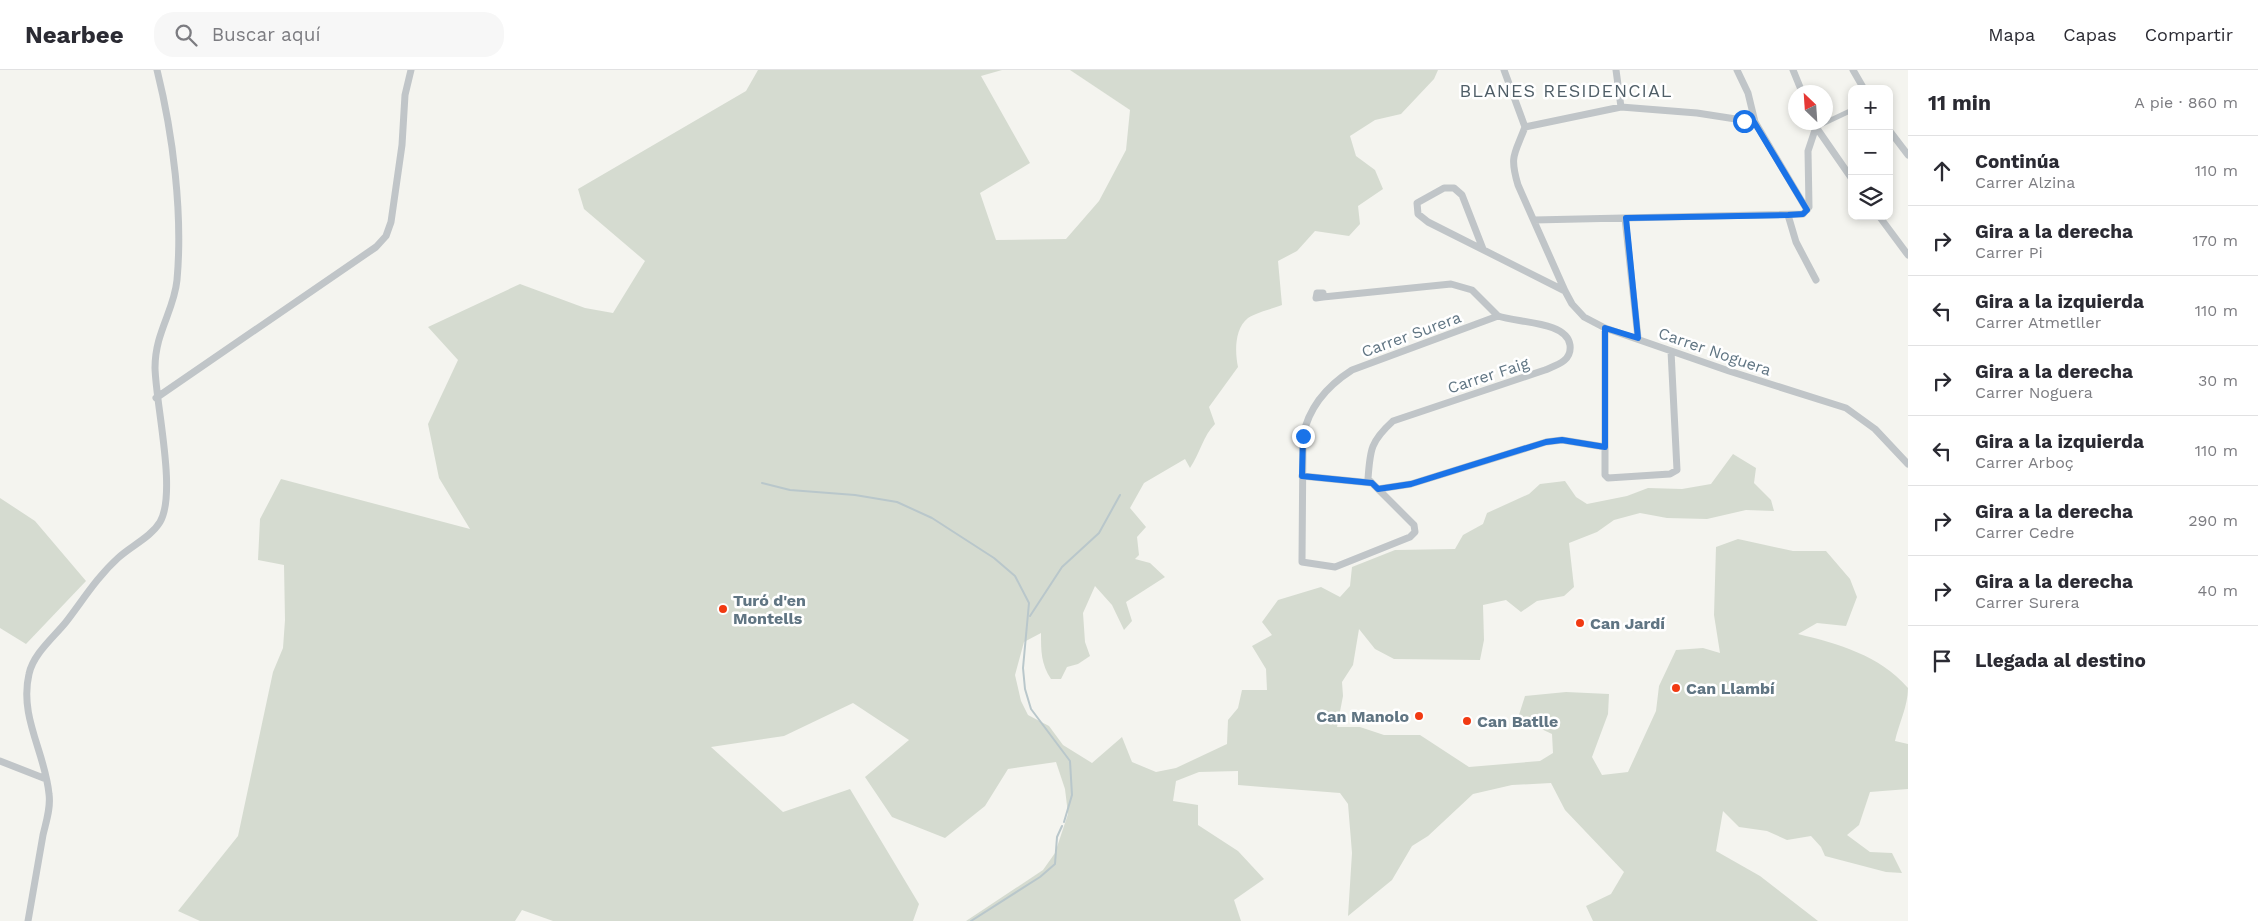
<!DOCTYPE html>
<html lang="es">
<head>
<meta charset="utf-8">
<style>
  body { margin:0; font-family:"Work Sans",sans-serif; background:#f7f7f7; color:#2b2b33 }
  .controls { position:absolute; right:15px; top:15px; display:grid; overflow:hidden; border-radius:10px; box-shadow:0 2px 8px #0003 }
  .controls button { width:45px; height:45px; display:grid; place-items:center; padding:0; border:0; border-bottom:1px solid #e1e1e2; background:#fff; color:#2b2b33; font:25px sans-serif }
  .compass { position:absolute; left:1788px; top:15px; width:45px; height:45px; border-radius:50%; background:#fff; box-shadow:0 2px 8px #0003; rotate:335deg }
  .stop { position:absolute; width:15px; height:15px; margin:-11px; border:4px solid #1a73e8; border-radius:50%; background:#fff }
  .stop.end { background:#1a73e8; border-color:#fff; box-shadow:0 1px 5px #0008 }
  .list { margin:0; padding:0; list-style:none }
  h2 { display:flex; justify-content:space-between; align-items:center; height:65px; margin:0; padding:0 20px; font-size:21px }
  h2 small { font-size:16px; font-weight:400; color:#7c7c81 }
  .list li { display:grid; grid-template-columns:32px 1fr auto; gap:15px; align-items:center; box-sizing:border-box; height:70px; padding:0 20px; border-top:1px solid #e1e1e2 }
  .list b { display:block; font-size:19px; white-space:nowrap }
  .list p { margin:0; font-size:16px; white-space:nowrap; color:#7c7c81 }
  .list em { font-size:16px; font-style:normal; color:#7c7c81 }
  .icon { flex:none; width:28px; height:28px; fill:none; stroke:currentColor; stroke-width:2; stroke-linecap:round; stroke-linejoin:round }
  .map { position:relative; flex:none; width:1908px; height:851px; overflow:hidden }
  header { display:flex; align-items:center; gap:30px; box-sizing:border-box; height:70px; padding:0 25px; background:#fff; border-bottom:1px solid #e1e1e2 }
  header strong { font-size:24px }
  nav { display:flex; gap:28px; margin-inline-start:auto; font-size:18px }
  .search { width:350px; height:45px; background:#f7f7f7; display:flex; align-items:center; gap:12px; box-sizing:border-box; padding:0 18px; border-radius:20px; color:#7c7c81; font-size:19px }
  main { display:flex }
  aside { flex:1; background:#fff }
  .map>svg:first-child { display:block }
  .green { fill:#d5dbd0 }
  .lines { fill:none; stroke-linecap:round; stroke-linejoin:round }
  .stream { stroke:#b9c7cb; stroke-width:2 }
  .pedestrian { stroke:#c0c5c8; stroke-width:5 }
  .minor { stroke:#c0c5c8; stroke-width:7 }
  .route { stroke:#1a73e8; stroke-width:6 }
  .poi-dot { fill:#f13a12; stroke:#fff; stroke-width:2 }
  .labels { text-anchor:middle; stroke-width:5; stroke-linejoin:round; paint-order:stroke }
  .street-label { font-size:16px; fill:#607583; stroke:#fff }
  .poi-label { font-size:16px; font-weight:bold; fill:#607583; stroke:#fff; text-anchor:start }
  .neighbourhood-label { font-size:18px; letter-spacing:1px; fill:#4f5e67; stroke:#fff }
</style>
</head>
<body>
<header>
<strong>Nearbee</strong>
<div class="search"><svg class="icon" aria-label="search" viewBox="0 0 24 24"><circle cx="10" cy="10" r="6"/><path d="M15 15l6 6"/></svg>Buscar aquí</div>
<nav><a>Mapa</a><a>Capas</a><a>Compartir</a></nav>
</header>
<main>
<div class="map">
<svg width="1908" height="851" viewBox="0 0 1908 851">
  <rect width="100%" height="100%" fill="#f4f4ef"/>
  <path class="green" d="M758 0H1002L981 6 1030 93 980 123 996 170 1066 169 1099 131 1126 80 1130 40 1070 0H1438L1434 9 1401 44 1375 50 1350 66 1356 86 1375 100 1383 119 1358 136 1360 154 1349 166 1315 161 1297 181 1278 191 1282 235C1272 239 1257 242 1248 248 1234 259 1235 283 1238 297L1209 337 1215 354C1203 366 1200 383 1190 398L1185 389 1144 413 1130 438 1146 457 1137 467 1139 485 1135 489 1150 493 1165 507 1126 532 1132 551 1124 560 1112 535 1095 516 1083 543 1085 572 1090 586 1078 594 1067 597 1061 609H1051C1041 594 1041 581 1041 563L1024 572 1015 605 1021 631 1028 645 1049 656 1063 675 1092 693 1122 667 1132 692 1156 702 1176 698 1227 674 1228 650 1238 638 1242 620H1267L1266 599 1252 576 1272 565 1262 552 1278 530 1321 517 1340 527 1350 516 1352 497 1395 480 1455 479 1463 465 1483 454 1487 443 1529 424 1540 414 1565 411 1576 427 1587 434 1627 426 1648 418 1682 419 1711 414 1733 384 1756 398 1754 413 1771 430 1774 441 1746 440 1707 449 1667 448 1640 443 1614 450 1597 462 1569 473 1574 517 1564 526 1537 531 1521 542 1506 530 1483 535 1484 570 1480 590 1394 589 1375 579 1359 559 1353 595 1342 612 1343 626 1337 657H1360L1384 665H1420L1469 697 1540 691 1553 683 1552 664 1518 648 1525 626 1566 622 1609 624 1608 644 1592 687 1602 705 1628 702 1656 641 1659 616 1676 580 1703 578 1720 583 1714 545 1716 477 1738 469 1793 481H1826L1850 509 1857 527 1846 556 1817 553 1798 564C1839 574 1879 585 1908 618 1908 636 1899 653 1895 671L1908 674V719L1870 722 1859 755 1847 765 1870 782 1892 783 1902 803 1886 802 1825 786 1821 777 1811 766 1787 770 1767 761 1739 757 1723 741 1716 781 1760 806 1818 851H1593L1586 836 1611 824 1624 802 1565 740 1551 713 1512 715 1473 724 1428 766 1412 776 1392 810 1348 846 1352 783 1348 734 1340 723 1238 715V701L1199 702 1176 711 1173 731 1198 735V755L1238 781 1264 809 1234 830 1241 851H966L1043 800 1055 783 1068 744 1065 719 1056 692 1008 699 985 736 945 768 892 747 865 707 909 670 853 633 784 666 711 677 783 742 850 719 919 834 913 851H553L522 840 515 851H200L178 841 238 766 273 602 283 578 285 550 284 495 258 490 260 449 281 409 470 459 439 408 428 354 458 290 428 257 520 214 585 238 613 243 645 191 584 139 578 119 746 21Z
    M0 428 35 451 86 511 26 574 0 558Z"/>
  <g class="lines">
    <path class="stream" d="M762 413 790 420 855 425 897 432 932 448 994 488 1015 506 1029 533 1023 598 1025 619 1031 639 1070 691 1072 725 1064 752
      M1030 546 1062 497 1099 463 1120 425
      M971 851 1040 807 1055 794 1057 767 1062 756"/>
    <path class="pedestrian" d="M1816 57 1852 40"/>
    <path class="minor" d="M1504 0 1525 57C1515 84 1509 85 1518 115L1565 221 1572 234 1584 247 1605 258 1729 301 1846 338 1875 359 1908 394
      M1616 0 1621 37
      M1737 0 1748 23 1755 52 1807 140
      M1793 0 1802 22
      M1853 0 1864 19
      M1525 57 1621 37 1697 43 1755 52
      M1816 57 1852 109
      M1889 60 1908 85
      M1788 145 1796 172 1816 210
      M1879 146 1908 185
      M1625 148 1638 268
      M1534 150 1803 144 1809 137 1808 81 1816 57 1814 52
      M1483 179 1462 125 1454 118H1444L1417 133 1418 144 1428 152 1565 221
      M1323 227 1316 228 1317 223H1323V227L1451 214 1472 220 1498 246 1352 300C1327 316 1309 336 1303 366L1302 492 1335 497 1410 467 1415 462 1414 455 1378 419
      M1605 258V405L1608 408 1670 404 1677 400 1671 281
      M156 328 376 177 386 166 391 152 402 75 405 25 411 0
      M1302 406 1372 413 1378 419 1411 414 1546 372 1562 370 1605 377
      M1372 413 1368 409C1370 379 1371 371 1393 351L1545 300C1557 295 1572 291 1570 275 1567 251 1517 253 1498 246
      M0 691 46 709
      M28 851C33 822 38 794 43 765 46 752 51 738 49 724 45 682 19 647 29 604 33 584 54 567 66 552 83 530 97 507 118 488 131 476 151 467 160 452 177 423 156 336 155 298 155 262 174 241 177 210 183 144 173 64 157 0"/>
  </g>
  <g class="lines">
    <path class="route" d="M1303 366 1302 406 1372 413 1378 419 1411 414 1546 372 1562 370 1605 377V258L1638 268 1626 148 1788 145 1803 144 1807 140 1754 52 1744 51"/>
  </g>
  <g class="poi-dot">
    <circle cx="723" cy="539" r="5"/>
    <circle cx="1580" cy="553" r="5"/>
    <circle cx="1676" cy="618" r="5"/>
    <circle cx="1419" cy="646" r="5"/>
    <circle cx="1467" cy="651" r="5"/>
  </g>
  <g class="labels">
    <g class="street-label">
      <text transform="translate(1411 264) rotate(-20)" y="6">Carrer Surera</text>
      <text transform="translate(1715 281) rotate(19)" y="6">Carrer Noguera</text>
      <text transform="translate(1488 305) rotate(-18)" y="6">Carrer Faig</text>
    </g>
    <g class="poi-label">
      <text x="733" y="536">Turó d'en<tspan x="733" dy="18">Montells</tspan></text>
      <text x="1590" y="559">Can Jardí</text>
      <text x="1686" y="624">Can Llambí</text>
      <text x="1409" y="652" text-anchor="end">Can Manolo</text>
      <text x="1477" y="657">Can Batlle</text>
    </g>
    <g class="neighbourhood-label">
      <text x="1566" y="27">BLANES RESIDENCIAL</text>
    </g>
  </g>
</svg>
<div class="controls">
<button>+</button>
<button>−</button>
<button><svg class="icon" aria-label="layers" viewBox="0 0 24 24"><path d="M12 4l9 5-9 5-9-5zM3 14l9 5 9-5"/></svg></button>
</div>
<svg class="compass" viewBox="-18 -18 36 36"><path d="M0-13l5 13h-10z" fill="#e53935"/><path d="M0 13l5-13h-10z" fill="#7c7c81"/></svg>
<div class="stop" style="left:1744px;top:51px"></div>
<div class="stop end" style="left:1303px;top:366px"></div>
</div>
<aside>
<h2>11 min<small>A pie · 860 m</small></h2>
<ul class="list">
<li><svg class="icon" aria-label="ahead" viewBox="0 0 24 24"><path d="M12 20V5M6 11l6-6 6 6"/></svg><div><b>Continúa</b><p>Carrer Alzina</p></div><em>110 m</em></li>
<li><svg class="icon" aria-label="right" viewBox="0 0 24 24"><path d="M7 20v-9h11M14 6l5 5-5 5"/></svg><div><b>Gira a la derecha</b><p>Carrer Pi</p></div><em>170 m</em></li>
<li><svg class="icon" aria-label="left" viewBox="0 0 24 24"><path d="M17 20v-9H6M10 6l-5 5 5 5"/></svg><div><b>Gira a la izquierda</b><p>Carrer Atmetller</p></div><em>110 m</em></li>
<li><svg class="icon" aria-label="right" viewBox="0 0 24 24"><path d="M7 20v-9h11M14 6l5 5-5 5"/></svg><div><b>Gira a la derecha</b><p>Carrer Noguera</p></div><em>30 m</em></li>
<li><svg class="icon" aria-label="left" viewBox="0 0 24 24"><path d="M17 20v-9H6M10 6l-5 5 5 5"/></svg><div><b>Gira a la izquierda</b><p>Carrer Arboç</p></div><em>110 m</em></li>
<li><svg class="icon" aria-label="right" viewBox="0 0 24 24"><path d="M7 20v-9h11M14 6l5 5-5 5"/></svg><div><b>Gira a la derecha</b><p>Carrer Cedre</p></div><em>290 m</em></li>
<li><svg class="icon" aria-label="right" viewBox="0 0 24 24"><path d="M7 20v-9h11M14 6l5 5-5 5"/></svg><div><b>Gira a la derecha</b><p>Carrer Surera</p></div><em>40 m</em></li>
<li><svg class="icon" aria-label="arrive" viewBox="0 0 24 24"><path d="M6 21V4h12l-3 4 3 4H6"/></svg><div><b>Llegada al destino</b></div></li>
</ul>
</aside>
</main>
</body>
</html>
